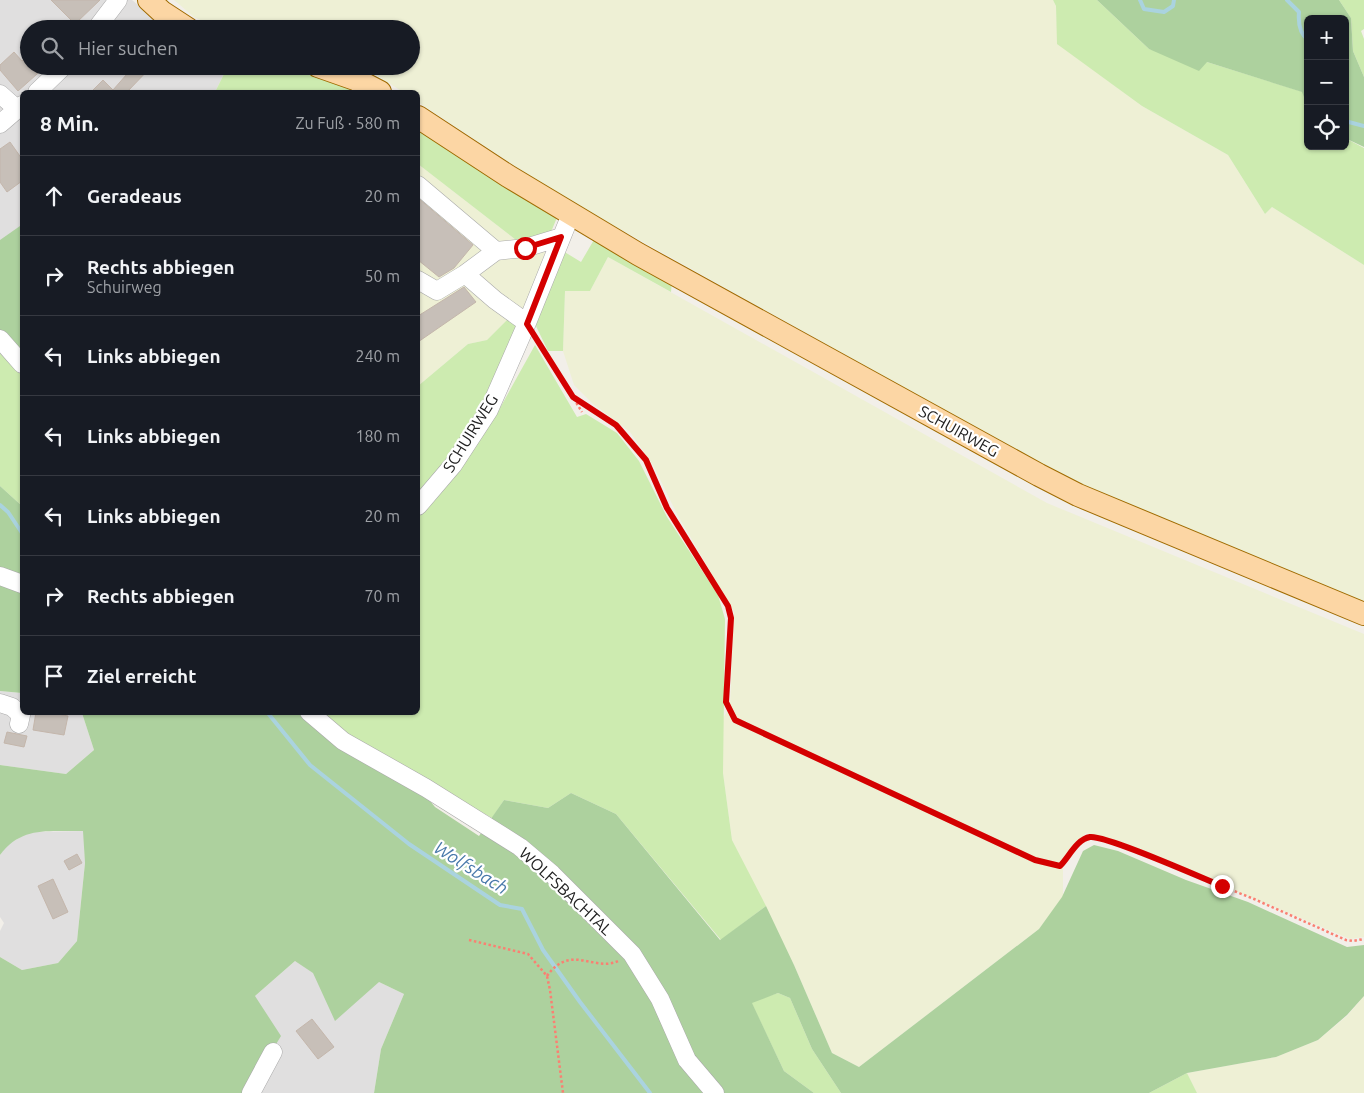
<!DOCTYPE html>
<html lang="de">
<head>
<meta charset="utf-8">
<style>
  body { margin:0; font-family:Ubuntu,sans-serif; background:#20242c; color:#f1f3f6 }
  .controls { position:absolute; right:15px; top:15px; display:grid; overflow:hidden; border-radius:8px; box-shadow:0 1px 4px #0004 }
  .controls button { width:45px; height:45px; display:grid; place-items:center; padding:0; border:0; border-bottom:1px solid #363941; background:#171b24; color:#f1f3f6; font:25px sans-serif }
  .stop { position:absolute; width:15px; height:15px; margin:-11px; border:4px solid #d40000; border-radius:50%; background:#fff }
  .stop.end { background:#d40000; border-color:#fff; box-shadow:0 1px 5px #0008 }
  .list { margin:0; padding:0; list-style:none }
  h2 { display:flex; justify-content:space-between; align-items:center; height:65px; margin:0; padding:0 20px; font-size:21px }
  h2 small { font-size:16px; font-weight:400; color:#9ea1a6 }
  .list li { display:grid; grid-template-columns:32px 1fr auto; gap:15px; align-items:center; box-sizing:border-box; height:80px; padding:0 20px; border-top:1px solid #363941 }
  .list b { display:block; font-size:19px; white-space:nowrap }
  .list p { margin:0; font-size:16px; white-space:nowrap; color:#9ea1a6 }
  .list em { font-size:16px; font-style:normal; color:#9ea1a6 }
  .icon { flex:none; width:28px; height:28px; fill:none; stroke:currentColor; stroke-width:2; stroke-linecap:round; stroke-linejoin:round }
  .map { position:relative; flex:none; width:1364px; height:1093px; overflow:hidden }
  .search { position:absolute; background:#171b24; box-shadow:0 1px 4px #0004; left:20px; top:20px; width:400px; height:55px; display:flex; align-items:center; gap:12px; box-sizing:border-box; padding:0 18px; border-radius:28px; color:#9ea1a6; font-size:19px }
  .panel { position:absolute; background:#171b24; box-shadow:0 1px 4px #0004; left:20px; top:90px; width:400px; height:625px; border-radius:8px }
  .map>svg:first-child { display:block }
  .residential { fill:#e0dfdf }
  .farmland { fill:#eef0d5 }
  .grass { fill:#cdebb0 }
  .forest { fill:#add19e }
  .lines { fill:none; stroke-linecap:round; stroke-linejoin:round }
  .stream { stroke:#aad3df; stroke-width:4 }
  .building { fill:#c7bfb8; stroke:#c4b6ab }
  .minor-casing { stroke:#a9a9a9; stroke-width:19 }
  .major-casing { stroke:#a06b00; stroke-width:24 }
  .path { stroke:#fa8072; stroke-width:2.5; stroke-dasharray:2.5 2.5; stroke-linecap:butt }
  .minor { stroke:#fff; stroke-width:18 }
  .major { stroke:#fcd6a4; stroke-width:22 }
  .route { stroke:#d40000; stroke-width:6 }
  .labels { text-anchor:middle; stroke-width:4.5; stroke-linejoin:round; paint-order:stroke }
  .street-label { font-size:16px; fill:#222; stroke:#fff }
  .water-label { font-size:18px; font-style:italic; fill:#4a7aab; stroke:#fff }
</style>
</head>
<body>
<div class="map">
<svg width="1364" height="1093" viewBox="0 0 1364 1093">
  <rect width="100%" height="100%" fill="#f2efe9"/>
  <path class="residential" d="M0 0H132L167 29H29V66H228L215 92H22V338L0 332Z
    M0 691 22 693V712L82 713 94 750 66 774 0 765Z
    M84 831 85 863 77 941 58 963 22 970 0 957V931L4 923 0 917V855L7 845 29 832Z
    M295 961 379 982 404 994 381 1049 374 1093H249L255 996Z"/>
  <path class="farmland" d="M174 0H1053L1056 6 1058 44 1142 106 1228 155 1265 214 1272 207 1364 265V605L1064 477 559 195 418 102V92H403L362 66H411V29H220L194 17Z
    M418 164 520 243 551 232 537 281 525 307 512 315 487 340 468 344 418 386Z
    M608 257 1047 503 1364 634V937L1350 939 1124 844 1086 833 1063 860V897L1039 929 859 1067 832 1053 794 965 732 840 723 773V718L730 707 734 612 677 514 653 465 630 432 592 403 574 385 563 351 565 291H590Z
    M1364 996V1093H1197L1187 1073 1276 1057 1318 1040 1347 1016Z"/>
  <path class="grass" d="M1053 0H1097L1149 49 1207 62 1303 92 1308 107V146H1345V138L1364 148V265L1272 207 1265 214 1228 155 1142 106 1057 44 1056 6Z
    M1339 0H1364V29L1361 31 1364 39V77L1353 51 1351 18Z
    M228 66H281L332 78 363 92H215Z
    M418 127 558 215 551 232 520 243 418 164Z
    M595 238 672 281 671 292 608 257 590 291H565L563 351H548L534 322 563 251 581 262Z
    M512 315 518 323 484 411 418 498V386L468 344 487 340Z
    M0 344 22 370V506L0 486Z
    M535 345 577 417 586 414 617 433 639 461 667 517 718 595 725 619 723 773 732 840 766 906 721 940 616 814 571 793 548 808 504 800 492 818 336 730 315 713 418 712V512L457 468 495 417Z
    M778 993 790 998 812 1049 841 1093H814L784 1071 751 1002Z
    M1187 1073 1197 1093H1149Z"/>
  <path class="forest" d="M1097 0H1339L1351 18 1353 51 1364 77V147L1345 138V19H1308V107L1302 92 1207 62 1199 71 1149 49Z
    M20 226H22V355L0 332V240Z
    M0 486 22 506V693L0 691Z
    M82 713H301L422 791 435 807 479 836 504 800 548 808 571 793 616 814 720 940 766 906 794 965 832 1053 859 1067 1039 929 1062 897 1083 851 1094 845 1118 851 1186 880 1248 902 1347 947 1364 945V996L1347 1015 1318 1040 1276 1057 1187 1073 1149 1093H841L812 1049 790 998 778 993 752 1003 784 1071 814 1093H374L381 1049 404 994 379 982 335 1021 313 973 295 961 255 996 281 1036 250 1087 243 1093H0V957L22 970 58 963 77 941 85 863 83 831C51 832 22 825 0 855V765L66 774 94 750Z"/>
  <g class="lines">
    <path class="stream" d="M1140 0 1144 9 1164 12 1173 6 1174 0
      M1287 0 1299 12C1298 23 1299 33 1308 40
      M1345 121 1364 126
      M0 505 8 512 22 533
      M267 712 310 765 409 844 500 905 522 909 543 950 580 1002 650 1093"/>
  </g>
  <path class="building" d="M51 0H100L75 24Z
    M14 52 22 61 29 55V66H46L18 91 0 70V65Z
    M117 66H152L127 92H91L103 80 113 90 127 74Z
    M10 142 22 159V181L7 192 0 182V149Z
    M418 198 473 245 454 268 439 277 418 260Z
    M464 287 476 302 418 342V316Z
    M36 712H48L68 716 64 735 33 730Z
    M7 732 27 736 24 747 4 743Z
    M77 854 82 863 69 870 64 861Z
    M53 879 68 912 53 919 38 886Z
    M312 1019 334 1047 318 1059 296 1031Z"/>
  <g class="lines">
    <defs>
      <path id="minor" d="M96 29 118 0
        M37 92 64 66
        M0 94 18 110
        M0 124 22 105
        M418 185 496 251
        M465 274 495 300 527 323
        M418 280 437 291 465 274 496 251 525 248 561 237
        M0 339 22 364
        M418 506 453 465 489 410 527 323 571 214
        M0 576 22 584
        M0 703 12 707 21 715 19 724
        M309 712 343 741 426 788 520 847 552 874 632 954 660 999 687 1060 715 1093
        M251 1093 273 1052"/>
      <path id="major" d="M149 0 162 12 188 29
        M318 66 355 79 380 92
        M418 117 508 176 638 254 1039 475 1078 495 1364 614"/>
    </defs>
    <use href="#minor" class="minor-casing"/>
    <use href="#major" class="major-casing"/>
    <path class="path" d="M537 339 582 412
      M573 397 616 425 646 460 667 508 728 606 731 618 726 703 735 720 1035 860 1060 866C1085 841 1077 831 1117 844L1254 899 1346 940 1353 941 1364 939
      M469 940 528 954 547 976 550 990 563 1093
      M547 976C571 942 596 974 620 960"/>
    <use href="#minor" class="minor"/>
    <use href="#major" class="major"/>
  </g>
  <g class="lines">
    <path class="route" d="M525 248 561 237 527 324 573 397 616 425 646 460 667 508 728 606 731 618 726 702 735 720 1035 860 1060 866C1069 857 1077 839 1090 837 1106 835 1202 878 1222 886"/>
  </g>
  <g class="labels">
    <g class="street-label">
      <text transform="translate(959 431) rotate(29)" y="6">SCHUIRWEG</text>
      <text transform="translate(470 433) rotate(-58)" y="6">SCHUIRWEG</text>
      <text transform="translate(566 891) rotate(43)" y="6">WOLFSBACHTAL</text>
    </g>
    <g class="water-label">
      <text transform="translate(471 868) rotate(32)" y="6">Wolfsbach</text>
    </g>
  </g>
</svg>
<div class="controls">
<button>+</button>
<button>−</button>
<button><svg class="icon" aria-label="locate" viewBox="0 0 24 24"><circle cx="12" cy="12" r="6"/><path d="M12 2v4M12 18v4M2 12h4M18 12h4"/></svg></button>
</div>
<div class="stop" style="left:525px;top:248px"></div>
<div class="stop end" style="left:1222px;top:886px"></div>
<div class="search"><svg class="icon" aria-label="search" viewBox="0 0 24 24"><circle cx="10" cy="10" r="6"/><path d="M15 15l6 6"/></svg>Hier suchen</div>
<section class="panel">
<h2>8 Min.<small>Zu Fuß · 580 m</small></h2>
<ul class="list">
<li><svg class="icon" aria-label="ahead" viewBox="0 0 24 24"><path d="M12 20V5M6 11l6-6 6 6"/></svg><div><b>Geradeaus</b></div><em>20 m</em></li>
<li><svg class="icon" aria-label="right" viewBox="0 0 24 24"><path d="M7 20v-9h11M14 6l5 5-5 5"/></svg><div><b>Rechts abbiegen</b><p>Schuirweg</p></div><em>50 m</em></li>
<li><svg class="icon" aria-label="left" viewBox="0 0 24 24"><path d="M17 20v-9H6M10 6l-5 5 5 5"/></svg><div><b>Links abbiegen</b></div><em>240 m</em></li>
<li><svg class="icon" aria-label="left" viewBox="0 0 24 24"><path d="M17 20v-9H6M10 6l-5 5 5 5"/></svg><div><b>Links abbiegen</b></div><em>180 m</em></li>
<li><svg class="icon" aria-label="left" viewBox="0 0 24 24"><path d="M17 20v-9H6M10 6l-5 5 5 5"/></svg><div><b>Links abbiegen</b></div><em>20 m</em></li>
<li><svg class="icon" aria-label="right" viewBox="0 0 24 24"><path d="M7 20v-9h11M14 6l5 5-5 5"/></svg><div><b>Rechts abbiegen</b></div><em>70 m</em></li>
<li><svg class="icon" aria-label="arrive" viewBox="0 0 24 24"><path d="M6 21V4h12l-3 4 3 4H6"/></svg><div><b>Ziel erreicht</b></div></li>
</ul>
</section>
</div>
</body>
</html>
